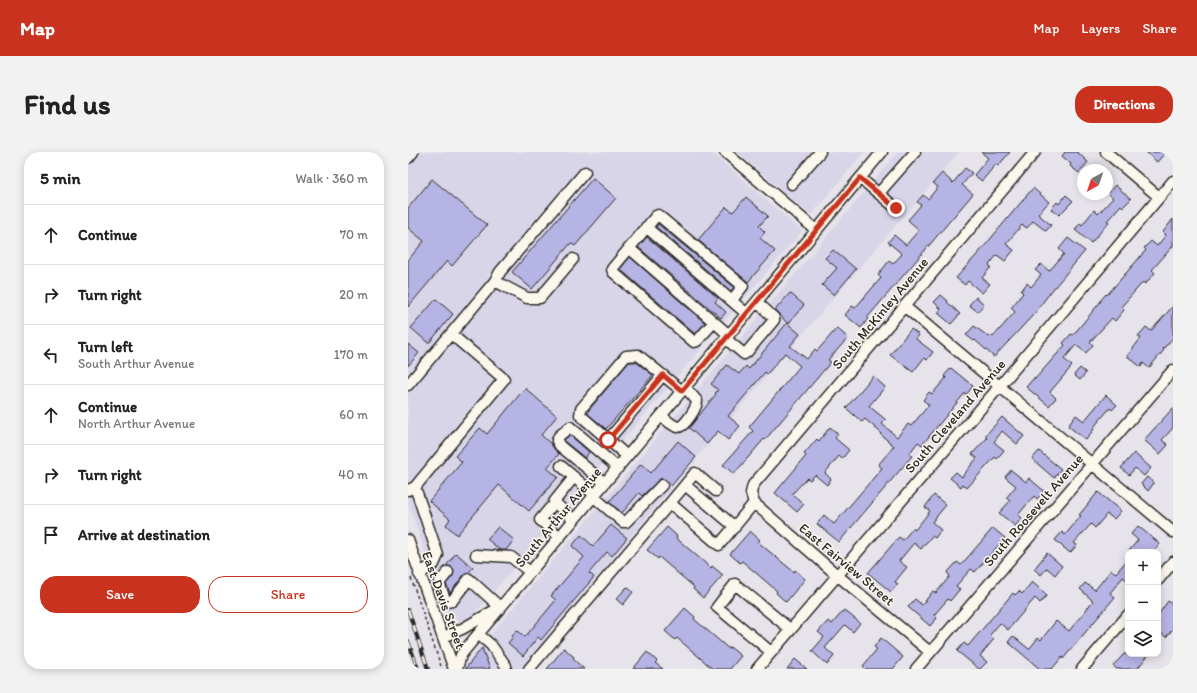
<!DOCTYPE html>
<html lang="en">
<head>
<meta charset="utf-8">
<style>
  body { margin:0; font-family:Itim,sans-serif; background:#f2f2f2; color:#222 }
  .controls { position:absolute; right:12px; bottom:12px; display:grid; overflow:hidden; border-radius:8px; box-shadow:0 2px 10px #0003 }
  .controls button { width:36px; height:36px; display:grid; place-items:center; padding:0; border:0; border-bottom:1px solid #e0e0e0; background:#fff; color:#222; font:20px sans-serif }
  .compass { position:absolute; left:669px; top:12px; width:36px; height:36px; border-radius:50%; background:#fff; box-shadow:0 2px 10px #0003; rotate:220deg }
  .stop { position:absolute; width:12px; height:12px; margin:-9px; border:3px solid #c8321e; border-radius:50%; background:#fff }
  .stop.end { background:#c8321e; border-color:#fff; box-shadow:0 1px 4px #0008 }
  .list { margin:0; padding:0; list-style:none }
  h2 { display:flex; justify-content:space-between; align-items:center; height:52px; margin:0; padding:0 16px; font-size:17px }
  h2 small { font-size:13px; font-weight:400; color:#767676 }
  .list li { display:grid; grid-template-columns:26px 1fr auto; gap:12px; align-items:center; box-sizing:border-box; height:60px; padding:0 16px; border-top:1px solid #e0e0e0 }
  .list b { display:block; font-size:15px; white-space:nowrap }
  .list p { margin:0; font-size:13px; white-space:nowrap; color:#767676 }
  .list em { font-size:13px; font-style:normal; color:#767676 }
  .actions { display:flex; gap:8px; padding:12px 16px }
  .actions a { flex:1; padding:9px 0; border:1px solid #c8321e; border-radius:16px; text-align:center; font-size:14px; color:#c8321e }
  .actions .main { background:#c8321e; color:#fff }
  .icon { flex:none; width:22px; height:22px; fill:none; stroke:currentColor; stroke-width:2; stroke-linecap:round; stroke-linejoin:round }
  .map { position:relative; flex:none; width:765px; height:517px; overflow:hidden; border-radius:16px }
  header { display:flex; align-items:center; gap:24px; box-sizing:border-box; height:56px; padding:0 20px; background:#c8321e; color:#fff }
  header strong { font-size:19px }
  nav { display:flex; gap:22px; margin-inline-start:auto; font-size:14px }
  .intro { display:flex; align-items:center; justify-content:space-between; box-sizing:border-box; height:96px; padding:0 24px }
  h1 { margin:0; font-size:28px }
  .button { padding:10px 18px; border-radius:16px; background:#c8321e; color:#fff; font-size:14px; font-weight:700 }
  main { display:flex; gap:24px; padding:0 24px }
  aside { flex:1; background:#fff; border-radius:16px; box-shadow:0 2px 10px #0003 }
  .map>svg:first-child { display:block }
  .built { fill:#d8d5e8 }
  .building { fill:#b6b3e5; stroke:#2b2b2b }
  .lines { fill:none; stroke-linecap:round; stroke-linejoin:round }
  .minor-casing { stroke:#2b2b2b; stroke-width:13 }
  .path { stroke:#2b2b2b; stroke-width:1.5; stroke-dasharray:3 3; stroke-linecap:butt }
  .minor { stroke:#fbf7ec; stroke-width:10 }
  .rail-casing { stroke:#2b2b2b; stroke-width:4 }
  .rail { stroke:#fbf7ec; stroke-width:2.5; stroke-dasharray:8; stroke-linecap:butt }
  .route { stroke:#c8321e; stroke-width:5 }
  .labels { text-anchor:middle; stroke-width:3; stroke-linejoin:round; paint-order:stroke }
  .street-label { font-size:14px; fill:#2b2b2b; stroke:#fbf7ec }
</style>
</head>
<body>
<header>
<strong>Map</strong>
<nav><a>Map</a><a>Layers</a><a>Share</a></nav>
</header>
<div class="intro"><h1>Find us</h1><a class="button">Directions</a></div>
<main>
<aside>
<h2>5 min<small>Walk · 360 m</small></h2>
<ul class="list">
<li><svg class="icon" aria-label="ahead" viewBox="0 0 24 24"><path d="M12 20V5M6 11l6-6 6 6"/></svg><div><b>Continue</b></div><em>70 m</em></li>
<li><svg class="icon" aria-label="right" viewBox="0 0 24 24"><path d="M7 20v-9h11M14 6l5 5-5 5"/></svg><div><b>Turn right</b></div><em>20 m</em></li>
<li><svg class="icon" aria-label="left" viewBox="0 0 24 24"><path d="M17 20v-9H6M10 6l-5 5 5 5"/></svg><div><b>Turn left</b><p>South Arthur Avenue</p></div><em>170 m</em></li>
<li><svg class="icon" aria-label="ahead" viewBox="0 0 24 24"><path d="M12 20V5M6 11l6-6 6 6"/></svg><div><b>Continue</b><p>North Arthur Avenue</p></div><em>60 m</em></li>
<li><svg class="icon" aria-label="right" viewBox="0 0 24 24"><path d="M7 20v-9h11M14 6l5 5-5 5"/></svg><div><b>Turn right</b></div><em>40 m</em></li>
<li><svg class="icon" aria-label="arrive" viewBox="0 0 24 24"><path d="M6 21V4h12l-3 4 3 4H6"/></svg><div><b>Arrive at destination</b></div></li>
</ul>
<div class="actions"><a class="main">Save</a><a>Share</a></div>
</aside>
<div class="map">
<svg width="765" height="517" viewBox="0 0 765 517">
  <rect width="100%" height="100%" fill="#e6e3ea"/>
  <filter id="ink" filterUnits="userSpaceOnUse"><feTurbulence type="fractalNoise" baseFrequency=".025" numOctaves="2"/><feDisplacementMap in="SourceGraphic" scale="8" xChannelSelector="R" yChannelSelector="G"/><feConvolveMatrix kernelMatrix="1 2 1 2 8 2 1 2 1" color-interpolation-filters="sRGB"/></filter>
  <g filter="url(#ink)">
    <path class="built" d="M0 0H303L394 79 62 467 55 472 36 458 0 350Z
      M329 0H456L403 63Z
      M490 0H551L290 304 113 517H58L57 513Z"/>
    <path class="building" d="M573 0H602L590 14 588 12 574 29 566 23 580 6Z
      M657 0H669L680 10 671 21 662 14 663 12 654 4Z
      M738 0H758L749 10Z
      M557 16 564 21 554 33 565 42 459 166 460 167 453 176 437 163 444 154 447 156 473 126 470 123 481 109 485 112 494 102 480 90 486 83 498 93 511 78 500 68 513 53 509 50 515 43 520 47 530 35 525 31 534 21 545 31Z
      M185 26 208 46 167 94 163 91 124 137 104 120Z
      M24 27 79 73 44 114 39 109 0 155V108L16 89 0 76V56Z
      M707 33 723 47 715 55 713 53 699 69 701 70 683 91 667 78 672 71 674 73 686 58 690 62 705 46 700 41Z
      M625 36 641 50 630 62 643 73 638 79 625 69 619 76 614 73 598 92 606 98 597 109 589 103 581 113 583 115 574 126 582 132 574 141 560 129 557 133 548 126 574 97Z
      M658 43 665 49 651 63 643 57 649 50 651 52Z
      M338 45 360 64 351 74 357 80 352 86 367 99 340 130 290 88 318 55 325 60Z
      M765 67V94L744 118 747 121 737 132 735 130 713 155 716 158 707 169 704 166 682 190 685 193 678 201 668 193 656 207 664 214 642 240 648 246 641 254 618 235 626 226 627 227 657 193 655 191 663 182 665 183 680 165 693 149V148L698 142 699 143 738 98 736 96 743 89 749 94 758 83 755 80Z
      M250 72 326 135 323 139 248 75Z
      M239 85 310 146 307 150 318 160 313 166 230 95Z
      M660 86 677 99 641 142 627 161 586 205 567 188 566 189 558 183 566 174 581 185 583 183 585 185 607 160 603 156 615 141 613 139 619 131 623 135 633 123 627 118 633 112 641 119 656 102 651 97Z
      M425 98 448 117 426 143 414 133 429 116 417 106Z
      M222 105 297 171 287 182 212 117Z
      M382 141 396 153 380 172 367 158Z
      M533 143 540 149 539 150 552 162 543 172 530 161 533 157 526 150Z
      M568 145 576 152 570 160 561 153Z
      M28 147 45 162 22 190H19L3 176Z
      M765 154V186L755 197 756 198 741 216 735 211 733 215 719 204 733 186 730 184 738 175 743 179Z
      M379 171 392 182 382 194 399 207 407 197 409 199 429 176 440 186 420 208 423 210 411 224 357 288 356 287 326 322 315 313 345 279 341 275 392 214 377 201 359 222 357 220 320 264 332 274 320 288 310 279 299 292 281 276 308 242 307 241 310 238 303 232 319 213 331 222 338 214 341 217Z
      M503 177 511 183 508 187 525 200 519 208 516 206 505 220 482 203Z
      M0 192 11 201 0 214Z
      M221 210H228L245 223 198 277 180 262V259Z
      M543 216 565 234 558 243 557 241 514 293 510 290 501 302 504 304 431 390 409 372 416 363 426 372 474 316 470 313 486 294 472 282 473 281 457 267 454 270 438 256 465 224 477 235 461 254 478 268 474 272 489 285 500 272 503 274 521 253 515 248 521 240 524 242 538 226 536 224Z
      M672 216 678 221 672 228 666 223Z
      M117 236 149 264 133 283 143 292 147 298 151 302 139 316 150 325 121 359 91 333 49 383 38 373 42 367 21 349 54 310 47 304 72 276 79 282Z
      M698 243 709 253 704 258 702 256 685 276 686 277 678 288 660 274 668 263 676 269Z
      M765 256V276L754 288 760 293 752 302 736 288Z
      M594 265 616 284 609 292 594 279 586 290 596 298 589 307 587 305 559 336 555 332 553 335 542 326 548 320 554 325 564 312 569 306 564 302 579 286 577 284Z
      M422 275 430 282 427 286 441 298 434 307 431 304 417 321 423 327 419 333 407 323 402 328 399 326 384 342 396 352 389 360 367 341 398 304 396 302 409 287 411 289Z
      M162 283 181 300 177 306 157 290 156 288Z
      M270 289 288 305 263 334 258 328 253 326 234 344 231 341 214 361 201 350 233 312 243 321Z
      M631 299 653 317 646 326 624 307Z
      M726 301 743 316 736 324 727 316 721 323 713 316Z
      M603 318 618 330 621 326 636 339 629 347 626 344 610 363 614 366 607 374 591 361 602 349 598 346 608 334 597 325Z
      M739 325 746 331 740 339 733 332Z
      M690 340 713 359 706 367 699 362 687 376 683 372 666 391 669 393 662 401 647 388 654 380 657 383 673 364 671 363Z
      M526 343 538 353 524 370 533 378 527 386 524 384 513 397 506 391 491 409 499 415 487 430 490 432 483 440 460 421 491 385 495 388 505 376 507 378 522 359 517 355Z
      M203 373 219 386 204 404 199 400 181 421 186 425 133 488 130 485 115 504 100 491 105 485 104 484 109 478 117 485 148 448 143 444 176 405 164 394 173 383 185 394Z
      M730 374 752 392 745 400H720L730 388 723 382Z
      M90 375 106 388 98 398H92L79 387Z
      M259 375 269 384 268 386 303 416 304 414 315 423 295 446 285 437 286 435 251 405 250 407 239 398Z
      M585 376 597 386 567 420 563 417 548 434 552 437 542 449 540 447 526 463 529 466 522 474 500 455 507 447 514 453 525 439 528 441 542 424 539 421 549 410 553 413Z
      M342 379 352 388 350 390 386 420 387 418 397 427 378 450 368 441 369 439 334 409 332 411 322 402Z
      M48 401 65 416 60 421 56 423 42 441 38 432 45 424 46 418 44 415 38 414Z
      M639 401 654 414 647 423 639 416 633 423 626 417Z
      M720 407V429L715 425 702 441 707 445 655 507 654 505 644 517H632L600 490 605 484 621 497 630 486 633 488 648 469 661 479 685 449 672 437 677 431 687 438 703 418 708 421Z
      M624 430 639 443 632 451 627 446 600 478 592 471 582 483 586 487 572 504 579 510 572 517H571L549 499 556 491 560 494 605 441 607 443 611 439 614 442Z
      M219 435 225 440 215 453 208 447Z
      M760 449 765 453V477L758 485 754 482 750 487V463Z
      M277 456 287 465 286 467 321 497 322 495 333 504 322 517H305L269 486 267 488 257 479Z
      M436 458 452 471 445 480 437 473 417 496 426 504 419 513 404 499 416 485 410 480 420 469 424 472Z
      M473 486 495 505 485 517H458L455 514 469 497 466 495Z
      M74 496 82 517H57Z
      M156 496 166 505 165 507 176 517H139Z
      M239 500 249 509 247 511 255 517H225Z
      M716 502H741L729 517H709L705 514Z
      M387 507 399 517H379Z"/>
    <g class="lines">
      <defs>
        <path id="minor" d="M317 0 409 79
          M698 0 751 45
          M0 6 5 0
          M452 26 488 56
          M384 32 412 0
          M471 41 507 0
          M238 75 339 162
          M221 96 321 183
          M87 129 92 120 177 20
          M496 154 765 380
          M306 170 289 189 286 190 205 120 204 117 248 64 250 63 335 134 324 148
          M318 187 336 202 339 200 366 168V166L349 150
          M0 233 87 129 119 146H132L165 107
          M253 264C258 267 264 274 270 275 277 275 289 255 289 249L277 235
          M200 288 255 223
          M219 304 172 263 173 257 218 204 230 203 274 239
          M153 314 187 343
          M166 325 146 350 166 368
          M197 331 152 294 149 289 151 284 162 275 210 316
          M277 333 287 321 308 339
          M7 335 30 403 26 412 11 422
          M0 338 7 335 96 227 43 182
          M186 345 215 370H218L254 333
          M262 351 277 333 327 375
          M142 356 132 368 152 385
          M0 388 46 517
          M68 403 103 405 122 420
          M40 420 31 431 38 450 44 449 61 427 92 455
          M750 428 765 410
          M70 482 83 493 98 514
          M35 485 54 477 87 458
          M363 500 309 455 327 432 382 477
          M522 500 429 423 346 351 343 341 345 333 627 0
          M49 517 53 503 56 499 474 0
          M121 517 262 351 311 393 346 351
          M349 517 592 234 765 29
          M508 517 765 218
          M674 517 720 463"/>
      </defs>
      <use href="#minor" class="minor-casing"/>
      <path class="path" d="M3 426 34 517"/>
      <use href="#minor" class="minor"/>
      <defs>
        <path id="rail" d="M0 458 20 517
          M0 489 10 517"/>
      </defs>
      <use href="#rail" class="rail-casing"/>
      <use href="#rail" class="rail"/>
    </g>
  </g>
  <g class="lines" filter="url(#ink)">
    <path class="route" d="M200 288 255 223 274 239 452 26 488 56"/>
  </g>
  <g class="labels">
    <g class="street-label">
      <text transform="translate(472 161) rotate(-50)" y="5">South McKinley Avenue</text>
      <text transform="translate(547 264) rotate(-49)" y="5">South Cleveland Avenue</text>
      <text transform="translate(625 358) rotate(-49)" y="5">South Roosevelt Avenue</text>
      <text transform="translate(150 365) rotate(-50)" y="5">South Arthur Avenue</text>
      <text transform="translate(439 412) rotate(40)" y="5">East Fairview Street</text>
      <text transform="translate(36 448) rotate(70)" y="5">East Davis Street</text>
    </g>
  </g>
</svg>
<div class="controls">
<button>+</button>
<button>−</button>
<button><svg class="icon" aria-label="layers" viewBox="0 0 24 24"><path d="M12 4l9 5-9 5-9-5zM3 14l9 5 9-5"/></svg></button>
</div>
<svg class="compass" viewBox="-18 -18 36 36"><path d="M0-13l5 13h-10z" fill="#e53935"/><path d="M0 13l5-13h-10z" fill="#767676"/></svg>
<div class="stop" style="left:200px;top:288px"></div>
<div class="stop end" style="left:488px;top:56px"></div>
</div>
</main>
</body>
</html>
